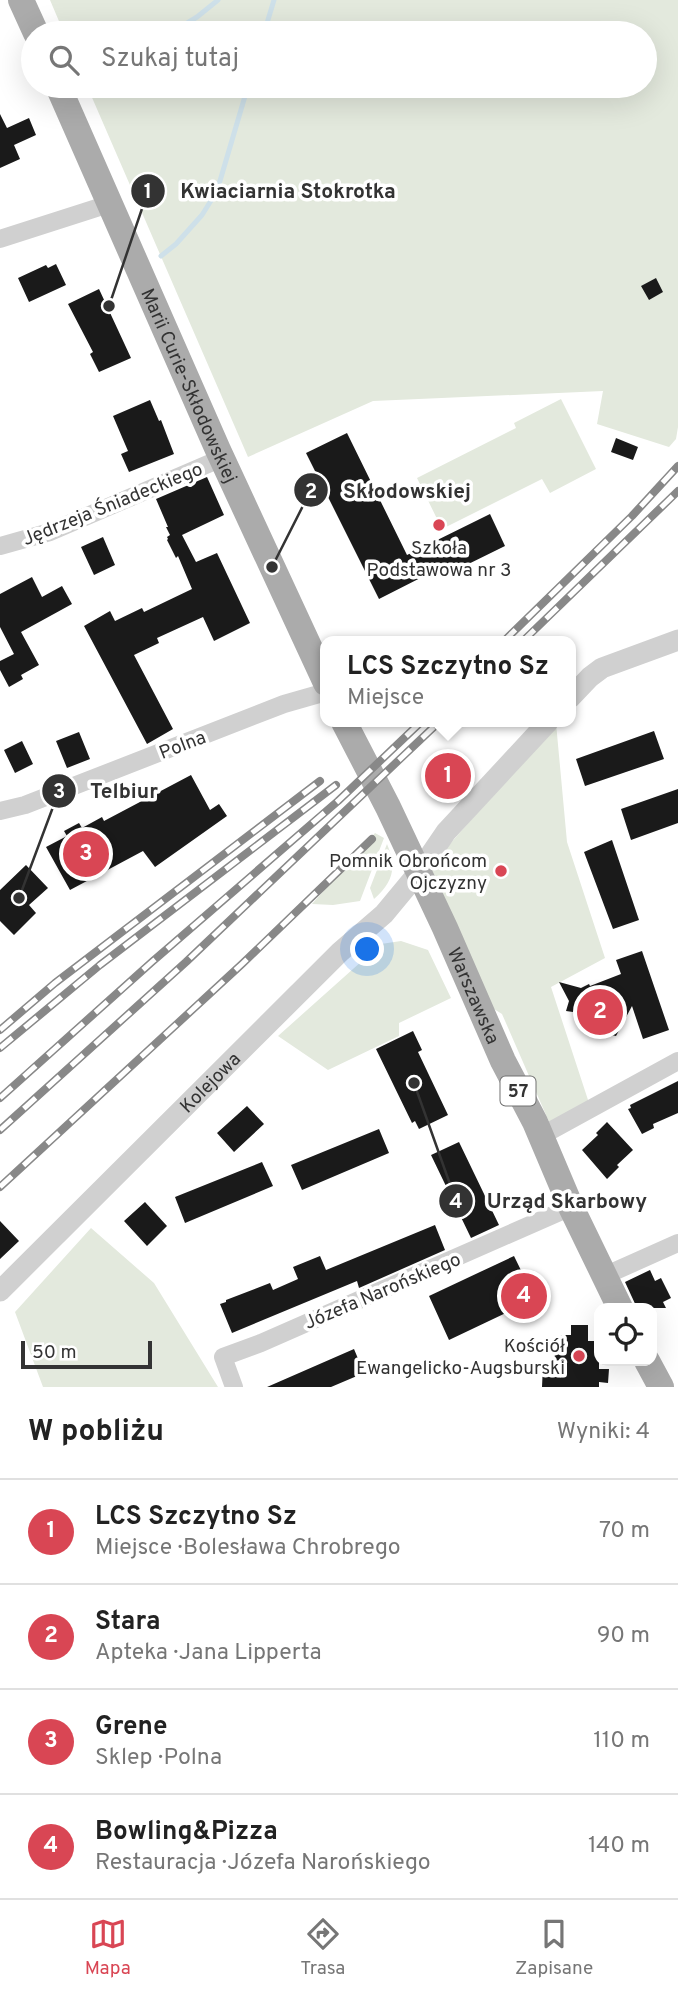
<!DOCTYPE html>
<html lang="pl">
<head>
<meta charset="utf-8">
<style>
  body { margin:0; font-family:Overpass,sans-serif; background:#f6f6f6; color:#222 }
  .controls { position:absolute; right:21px; bottom:21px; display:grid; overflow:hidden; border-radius:14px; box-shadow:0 7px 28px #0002 }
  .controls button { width:63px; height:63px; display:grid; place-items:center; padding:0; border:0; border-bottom:2px solid #e0e0e0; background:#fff; color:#222; font:35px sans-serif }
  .scale { position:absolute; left:21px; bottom:18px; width:131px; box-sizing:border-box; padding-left:7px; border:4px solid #333; border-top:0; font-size:19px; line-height:24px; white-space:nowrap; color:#333; -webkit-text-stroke:5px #fff; paint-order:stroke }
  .you { position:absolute; left:368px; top:950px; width:24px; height:24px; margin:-18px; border:5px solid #fff; border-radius:50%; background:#1a73e8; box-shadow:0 0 0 10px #1a73e833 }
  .badge { display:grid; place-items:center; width:46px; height:46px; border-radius:50%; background:#d94654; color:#fff; font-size:23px; font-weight:700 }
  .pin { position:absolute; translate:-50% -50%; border:4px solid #fff; box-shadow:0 2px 7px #0006 }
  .popup { position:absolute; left:320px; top:636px; width:256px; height:91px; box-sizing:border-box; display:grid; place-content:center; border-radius:14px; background:#fff; filter:drop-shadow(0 2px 5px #0005); font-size:23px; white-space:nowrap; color:#767676 }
  .popup b { font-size:26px; color:#222 }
  .popup::after { content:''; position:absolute; left:50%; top:100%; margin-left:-14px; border:14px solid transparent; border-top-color:#fff }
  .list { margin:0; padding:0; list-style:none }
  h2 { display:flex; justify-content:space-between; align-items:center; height:91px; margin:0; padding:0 28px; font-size:30px }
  h2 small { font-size:23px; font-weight:400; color:#767676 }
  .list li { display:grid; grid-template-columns:46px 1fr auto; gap:21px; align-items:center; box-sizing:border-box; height:105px; padding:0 28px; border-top:2px solid #e0e0e0 }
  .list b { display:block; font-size:26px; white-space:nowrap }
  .list p { margin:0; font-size:23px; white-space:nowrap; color:#767676 }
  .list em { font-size:23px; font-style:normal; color:#767676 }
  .icon { flex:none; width:38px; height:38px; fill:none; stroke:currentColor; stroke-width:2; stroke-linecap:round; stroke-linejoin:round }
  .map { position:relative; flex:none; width:678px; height:1387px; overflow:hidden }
  .search { position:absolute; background:#fff; box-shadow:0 7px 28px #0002; left:21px; right:21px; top:21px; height:77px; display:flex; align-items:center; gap:18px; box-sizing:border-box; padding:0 24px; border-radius:38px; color:#767676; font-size:26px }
  .sheet { height:511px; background:#fff }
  nav { display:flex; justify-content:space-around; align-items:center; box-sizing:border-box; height:98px; border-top:2px solid #e0e0e0; background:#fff; font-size:19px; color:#767676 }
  nav a { display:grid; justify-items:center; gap:4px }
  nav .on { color:#d94654 }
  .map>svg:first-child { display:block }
  .green { fill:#e3e9dd }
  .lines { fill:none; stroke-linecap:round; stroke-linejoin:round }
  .stream { stroke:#cee0e9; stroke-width:5 }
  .building { fill:#1a1a1a }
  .minor { stroke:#d0d0d0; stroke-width:18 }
  .tertiary { stroke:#d0d0d0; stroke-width:21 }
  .primary { stroke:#ababab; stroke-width:26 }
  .rail-casing { stroke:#888; stroke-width:8 }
  .rail { stroke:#fff; stroke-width:5; stroke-dasharray:16; stroke-linecap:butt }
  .poi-dot { fill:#d94654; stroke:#fff; stroke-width:2.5 }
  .labels { text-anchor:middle; stroke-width:7; stroke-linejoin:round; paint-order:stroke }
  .shield { fill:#fff; stroke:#707070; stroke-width:2 }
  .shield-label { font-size:18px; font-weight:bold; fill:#333 }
  .street-label { font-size:19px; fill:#333; stroke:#fff }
  .poi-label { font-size:19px; fill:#333; stroke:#fff; text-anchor:end }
  .leader { fill:none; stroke:#333; stroke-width:2.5 }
  .callout-dot { fill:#333; stroke:#fff; stroke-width:2.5 }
  .mark-label { font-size:21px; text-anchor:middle; font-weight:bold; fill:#fff }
  .callout-label { font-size:21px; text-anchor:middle; font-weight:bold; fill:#333; stroke:#fff; stroke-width:7; stroke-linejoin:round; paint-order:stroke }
</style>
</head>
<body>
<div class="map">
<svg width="678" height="1387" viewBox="0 0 678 1387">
  <rect width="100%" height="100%" fill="#fff"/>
  <path class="green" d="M50 0H678V427L676 439 669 447 597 424 603 391 373 401 248 457 87 86H645V33H64Z
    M561 399 596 469 550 493 542 479 442 529 417 478 516 428 514 423Z
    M556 723 567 842 605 958 551 987 590 1106 550 1124 502 1014 473 996 428 869Z
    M375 833 384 838 360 901 333 905 312 904Z
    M387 844C397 868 393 882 374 899L370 888Z
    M401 941 428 950 451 998 399 1023V1036L328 1070 278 1036 381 944Z
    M91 1228 154 1283 218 1387H43L15 1312Z"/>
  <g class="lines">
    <path class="stream" d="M171 33 197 17 218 0
      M264 33 274 0
      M161 256 176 244 202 215 217 191 248 86"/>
  </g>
  <path class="building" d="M0 114 7 128 29 118 36 135 14 145 20 159 0 168Z
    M56 264 66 285 29 302 18 278 46 265 48 268Z
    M656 278 663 292 649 300 641 286Z
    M99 289 131 358 99 372 90 354 93 352 68 304Z
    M150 400 159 421 161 420 174 454 129 472 121 454 128 451 113 416Z
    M347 433 407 555 490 514 505 546 444 576 440 568 379 599 306 453Z
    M616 438 638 447 633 460 611 452Z
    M207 477 224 515 182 535 196 562 217 553 250 623 214 641 203 617 157 638 159 643 134 655 173 729 147 744 84 626 110 611 115 621 142 608 144 612 192 589 178 556 176 558 167 540 168 539 167 537 170 535 166 527H168L156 499Z
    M103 537 115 565 94 575 81 547Z
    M32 577 42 597 62 586 72 604 21 632 39 665 21 675 23 679 9 687 0 670V661L14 654 0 627V594Z
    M654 731 664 759 585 786 576 759Z
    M79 732 90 759 67 768 56 741Z
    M22 741 33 764 15 773 4 750Z
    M460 753 471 765 437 798 425 786Z
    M191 775 210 810 219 804 227 816 155 867 143 851 70 890 46 847 67 836 64 831 79 823 82 828 102 817 104 821Z
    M678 789V823L631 840 621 809Z
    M612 840 639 920 613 929 584 852Z
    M26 865 48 888 29 905 36 913 14 935 0 921V890Z
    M642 951 669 1030 643 1039 632 1006 616 1036 608 1034 600 1018 589 1027 581 1030 573 1012 566 1011 569 1001 559 982 581 988 589 984 590 986 621 974 616 960Z
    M413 1031 422 1050 418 1052 448 1115 419 1129 415 1121 412 1123 376 1049Z
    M678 1081V1113L653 1124 654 1128 642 1134 628 1109 631 1108 630 1105Z
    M247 1106 264 1124 234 1152 217 1133Z
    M607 1122 633 1150 617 1165 619 1167 607 1179 582 1150 598 1135 596 1133Z
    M379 1129 389 1153 302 1190 291 1165Z
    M459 1142 499 1225 471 1238 431 1155Z
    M262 1162 273 1186 185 1223 175 1197Z
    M145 1202 167 1226 147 1246 124 1221Z
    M0 1221 19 1241 0 1259Z
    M435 1225 445 1250 359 1288 357 1281 232 1333 220 1304 226 1302V1300L270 1283 273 1290 298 1279 293 1267 320 1256 326 1270Z
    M514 1256 535 1299 449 1340 429 1296Z
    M650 1270 655 1281 661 1278 671 1298 663 1302 666 1308H637L625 1282Z
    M571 1325H588V1341H599V1369H609L608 1383 599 1382V1387H542L543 1365 554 1366 556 1335H571Z
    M354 1349 364 1373 331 1387H267Z"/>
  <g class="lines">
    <path class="minor" d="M0 239 109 204
      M0 546 50 532 222 458
      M0 811 25 805 284 704 326 692
      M541 1136 678 1061
      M604 1276 678 1243
      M234 1387 223 1357 261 1343 571 1207"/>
    <g class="tertiary">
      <path d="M570 698 590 677 602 668 678 640"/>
      <path id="s1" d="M0 1291 340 952 384 914 418 873 446 832 548 722"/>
    </g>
    <g class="primary">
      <path d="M21 0 36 33"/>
      <path id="s2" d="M58 86 218 450 326 683"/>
      <path id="s3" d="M344 722 388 807 445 928 503 1061 535 1122 571 1207 620 1308"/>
      <path d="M647 1361 661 1387"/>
    </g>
    <defs>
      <path id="rail" d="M504 641 632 516 678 466
        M523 641 678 491
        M0 1030 55 983 320 781
        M0 1048 100 965 336 785
        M0 1098 153 961 338 801 421 722
        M0 1130 186 962 439 722
        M0 1187 242 964 372 839"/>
    </defs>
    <use href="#rail" class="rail-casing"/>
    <use href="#rail" class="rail"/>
  </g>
  <g class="poi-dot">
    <circle cx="439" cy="525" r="7"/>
    <circle cx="501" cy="871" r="7"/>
    <circle cx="579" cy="1356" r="7"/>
  </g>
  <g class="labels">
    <rect class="shield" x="500.5" y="1076.5" width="35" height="29" rx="5"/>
    <g class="shield-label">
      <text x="518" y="1097">57</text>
    </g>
    <g class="street-label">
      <text dy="7" stroke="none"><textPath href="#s2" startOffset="327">Marii Curie-Skłodowskiej</textPath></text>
      <text transform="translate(112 503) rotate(-22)" y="7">Jędrzeja Śniadeckiego</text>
      <text transform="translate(182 744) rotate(-21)" y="7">Polna</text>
      <text dy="7" stroke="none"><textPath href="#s3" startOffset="303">Warszawska</textPath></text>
      <text dy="7" stroke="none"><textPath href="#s1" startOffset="296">Kolejowa</textPath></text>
      <text transform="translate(382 1290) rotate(-23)" y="7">Józefa Narońskiego</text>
    </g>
    <g class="poi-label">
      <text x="439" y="554" text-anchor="middle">Szkoła<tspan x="439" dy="22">Podstawowa nr 3</tspan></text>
      <text x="487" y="867">Pomnik Obrońcom<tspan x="487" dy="22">Ojczyzny</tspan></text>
      <text x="565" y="1352">Kościół<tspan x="565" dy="22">Ewangelicko-Augsburski</tspan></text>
    </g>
  </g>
  <path class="leader" d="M109 306L148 191M272 567L311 490M19 898L59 791M414 1083L456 1201"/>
  <g class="callout-dot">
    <circle cx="109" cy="306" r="7"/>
    <circle cx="272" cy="567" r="7"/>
    <circle cx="19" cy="898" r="7"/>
    <circle cx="414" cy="1083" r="7"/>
    <circle cx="148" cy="191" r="18"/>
    <circle cx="311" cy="490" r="18"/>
    <circle cx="59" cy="791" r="18"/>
    <circle cx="456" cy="1201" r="18"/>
  </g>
  <g class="mark-label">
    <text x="148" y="198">1</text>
    <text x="311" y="498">2</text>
    <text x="59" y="798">3</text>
    <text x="456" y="1208">4</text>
  </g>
  <g class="callout-label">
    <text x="288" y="198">Kwiaciarnia Stokrotka</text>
    <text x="407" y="498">Skłodowskiej</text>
    <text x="124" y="798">Telbiur</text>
    <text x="567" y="1208">Urząd Skarbowy</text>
  </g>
</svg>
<div class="controls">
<button><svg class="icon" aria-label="locate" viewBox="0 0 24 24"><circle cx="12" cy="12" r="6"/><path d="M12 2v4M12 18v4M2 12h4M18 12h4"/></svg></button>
</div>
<div class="scale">50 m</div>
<div class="you"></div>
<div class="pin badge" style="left:448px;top:776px">1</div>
<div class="popup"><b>LCS Szczytno Sz</b>Miejsce</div>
<div class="pin badge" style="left:600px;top:1012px">2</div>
<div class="pin badge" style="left:86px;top:854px">3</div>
<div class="pin badge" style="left:524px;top:1296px">4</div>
<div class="search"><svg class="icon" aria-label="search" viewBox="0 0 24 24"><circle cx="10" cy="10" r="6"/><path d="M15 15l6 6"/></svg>Szukaj tutaj</div>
</div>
<section class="sheet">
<h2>W pobliżu<small>Wyniki: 4</small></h2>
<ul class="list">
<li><span class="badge">1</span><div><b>LCS Szczytno Sz</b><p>Miejsce · Bolesława Chrobrego</p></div><em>70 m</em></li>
<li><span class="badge">2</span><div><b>Stara</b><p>Apteka · Jana Lipperta</p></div><em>90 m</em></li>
<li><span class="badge">3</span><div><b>Grene</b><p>Sklep · Polna</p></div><em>110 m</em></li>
<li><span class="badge">4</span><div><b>Bowling&amp;Pizza</b><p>Restauracja · Józefa Narońskiego</p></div><em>140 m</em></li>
</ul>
</section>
<nav>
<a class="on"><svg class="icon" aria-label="map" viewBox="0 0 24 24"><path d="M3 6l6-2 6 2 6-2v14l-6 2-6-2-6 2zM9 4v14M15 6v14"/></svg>Mapa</a>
<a><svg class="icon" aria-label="directions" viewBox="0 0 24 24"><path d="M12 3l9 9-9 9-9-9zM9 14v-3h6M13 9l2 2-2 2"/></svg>Trasa</a>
<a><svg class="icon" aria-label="saved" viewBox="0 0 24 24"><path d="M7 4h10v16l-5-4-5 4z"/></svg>Zapisane</a>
</nav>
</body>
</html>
